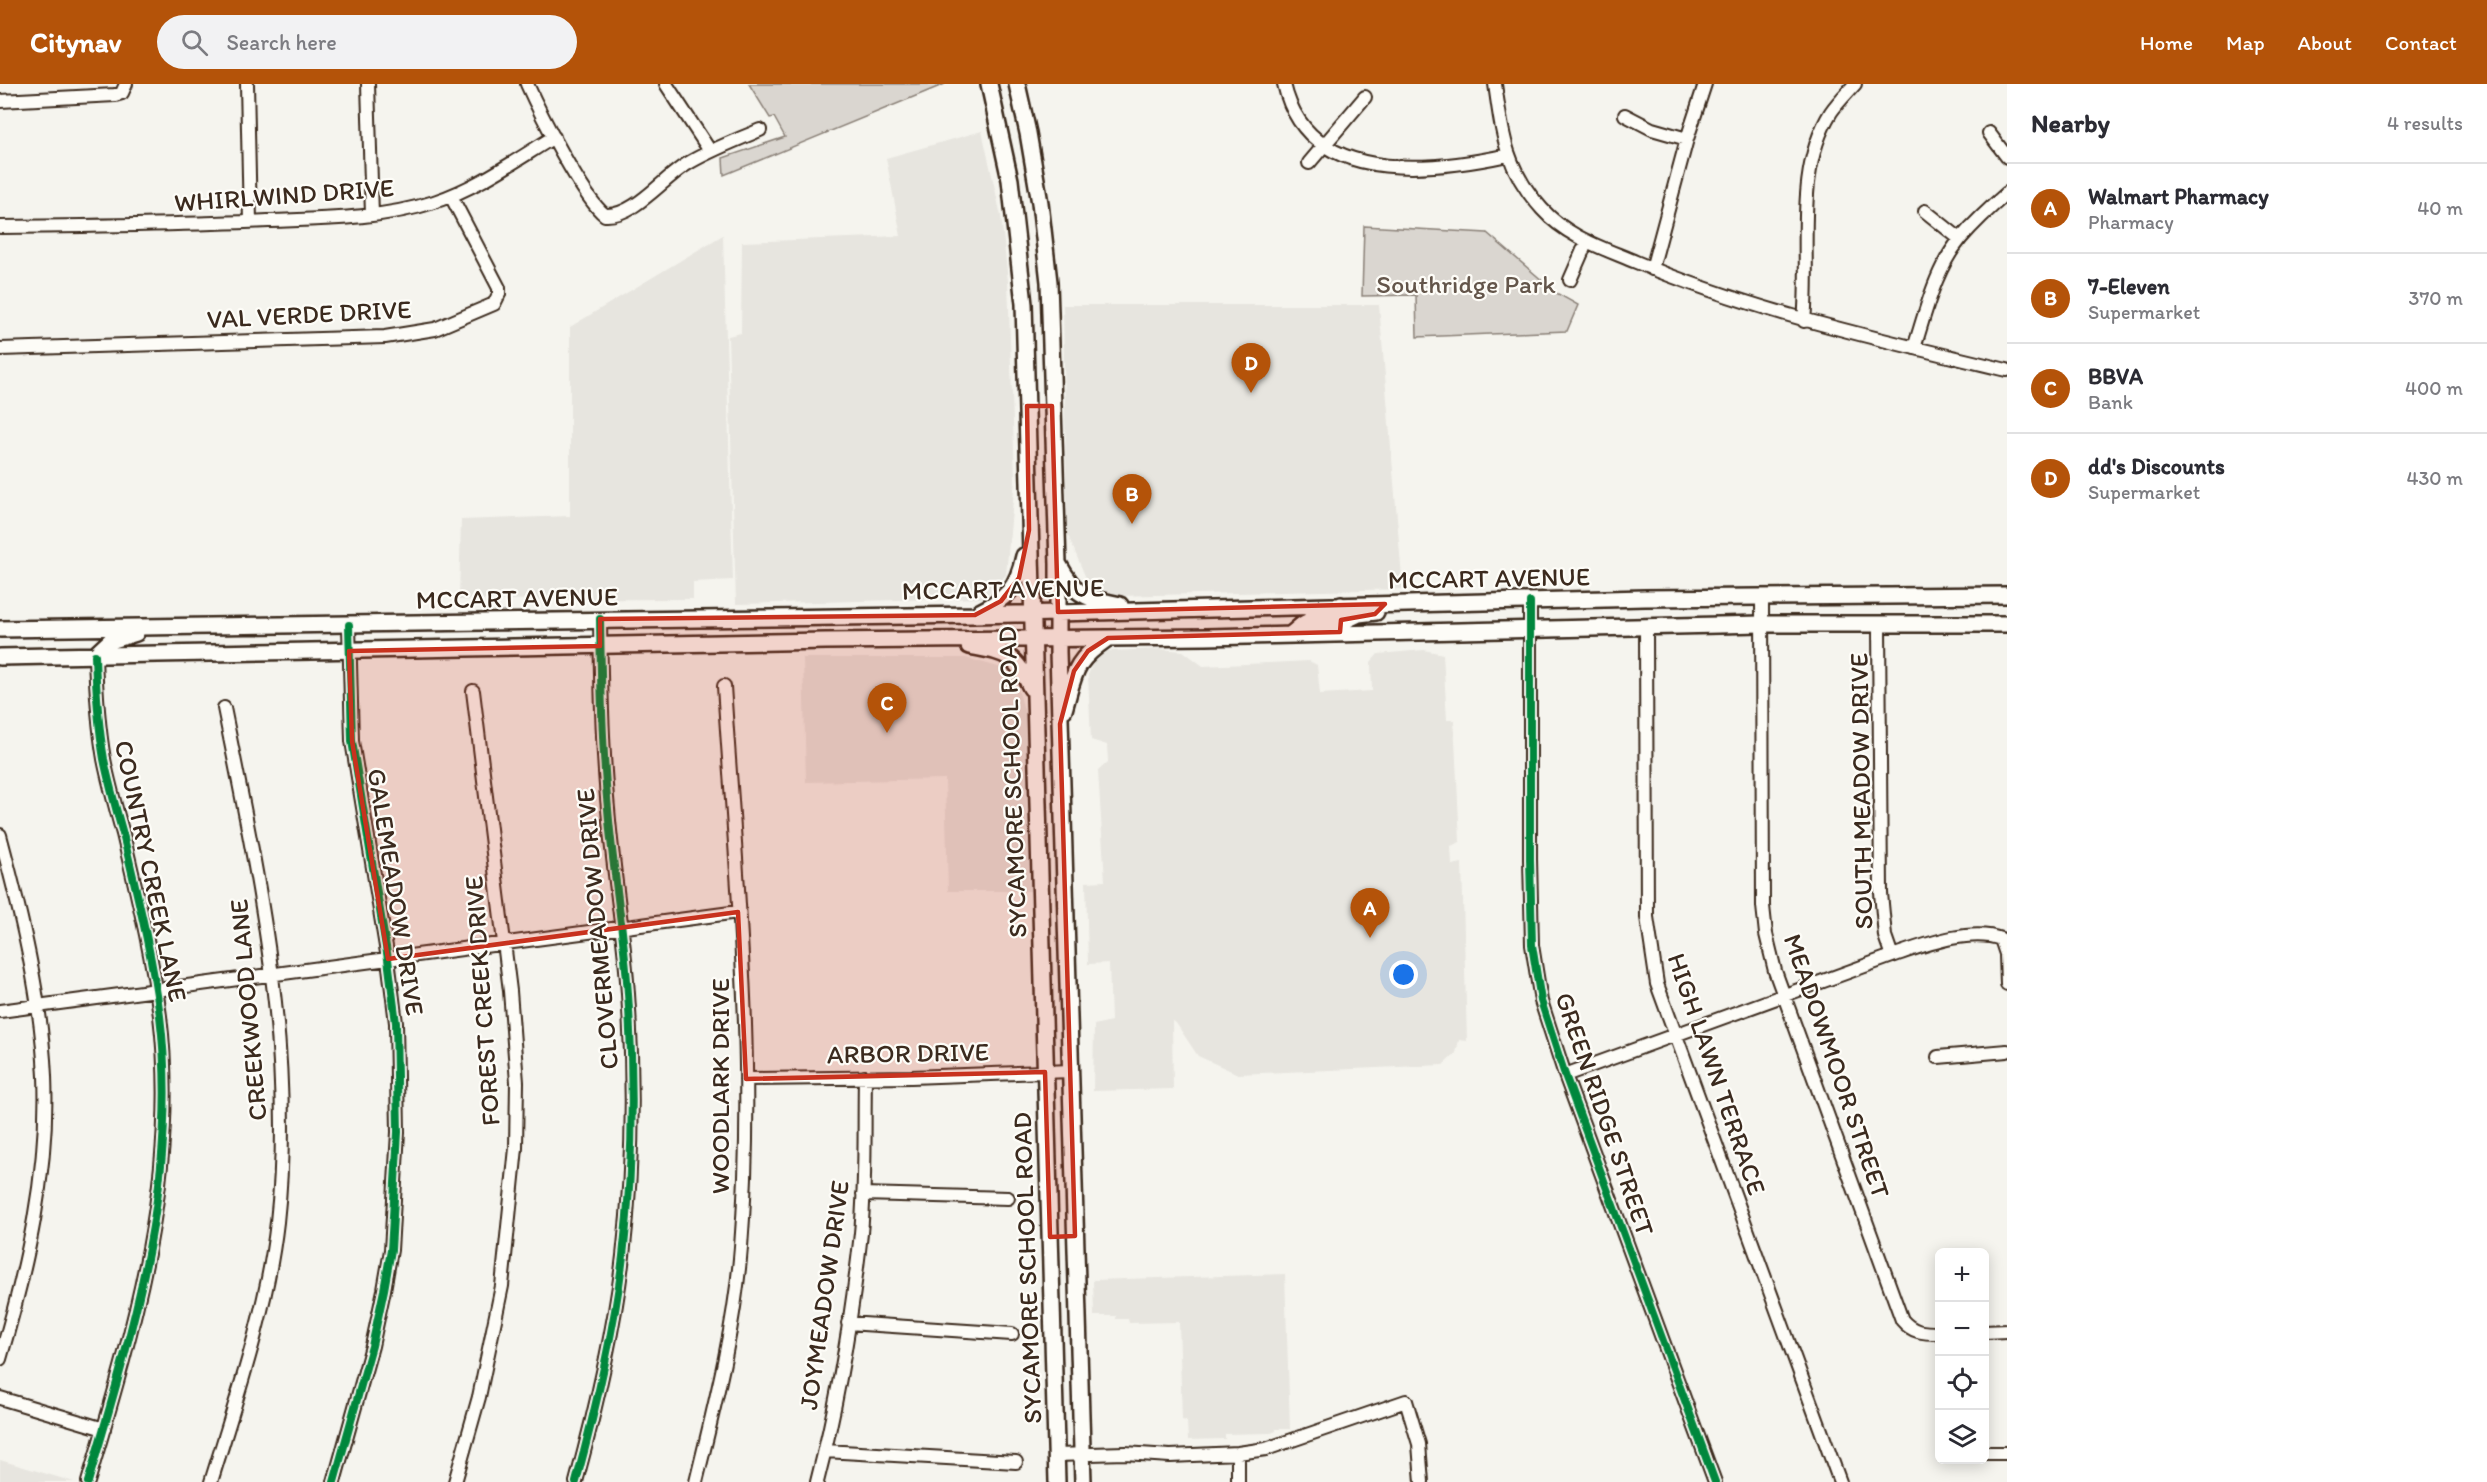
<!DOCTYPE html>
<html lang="en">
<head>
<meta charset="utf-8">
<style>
  body { margin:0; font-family:Itim,sans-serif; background:#f2f2f3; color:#2b2b33 }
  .controls { position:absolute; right:18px; bottom:18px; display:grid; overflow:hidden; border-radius:9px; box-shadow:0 3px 15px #0003 }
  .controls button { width:54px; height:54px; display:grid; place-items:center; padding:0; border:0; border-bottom:2px solid #e1e1e2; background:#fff; color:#2b2b33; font:30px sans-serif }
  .you { position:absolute; left:1404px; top:891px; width:21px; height:21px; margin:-15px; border:4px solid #fff; border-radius:50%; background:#1a73e8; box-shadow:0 0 0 9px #1a73e833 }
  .badge { display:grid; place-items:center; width:39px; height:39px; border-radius:50%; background:#b45309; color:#fff; font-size:20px; font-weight:700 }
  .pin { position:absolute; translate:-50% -50px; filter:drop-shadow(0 2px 3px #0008) }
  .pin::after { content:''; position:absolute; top:32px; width:21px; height:18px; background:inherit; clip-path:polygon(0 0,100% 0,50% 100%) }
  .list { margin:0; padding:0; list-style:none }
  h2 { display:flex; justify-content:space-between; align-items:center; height:78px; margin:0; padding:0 24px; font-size:26px }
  h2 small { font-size:20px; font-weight:400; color:#7c7c81 }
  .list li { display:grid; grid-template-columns:39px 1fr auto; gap:18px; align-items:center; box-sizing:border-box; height:90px; padding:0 24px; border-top:2px solid #e1e1e2 }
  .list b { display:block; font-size:22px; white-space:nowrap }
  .list p { margin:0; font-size:20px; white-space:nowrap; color:#7c7c81 }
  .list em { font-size:20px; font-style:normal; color:#7c7c81 }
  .icon { flex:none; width:33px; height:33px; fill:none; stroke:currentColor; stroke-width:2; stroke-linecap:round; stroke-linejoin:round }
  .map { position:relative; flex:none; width:2007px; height:1398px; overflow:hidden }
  header { display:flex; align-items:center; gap:36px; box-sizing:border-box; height:84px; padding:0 30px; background:#b45309; color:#fff }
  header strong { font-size:28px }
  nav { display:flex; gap:33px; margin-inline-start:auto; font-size:21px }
  .search { width:420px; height:54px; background:#f2f2f3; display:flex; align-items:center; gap:15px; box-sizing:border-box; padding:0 21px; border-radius:33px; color:#7c7c81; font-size:22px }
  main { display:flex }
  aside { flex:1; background:#fff }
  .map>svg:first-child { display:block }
  .built { fill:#e7e5df }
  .green { fill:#dad6d0; stroke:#8a8077; stroke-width:1.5 }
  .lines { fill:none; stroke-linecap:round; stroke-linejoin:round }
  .minor-casing { stroke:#3b2a1e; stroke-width:16 }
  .major-casing { stroke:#3b2a1e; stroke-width:20 }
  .minor { stroke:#fdfcf7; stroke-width:12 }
  .major { stroke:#fdfcf7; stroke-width:15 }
  .cycleway-casing { stroke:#fdfcf7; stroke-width:11 }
  .cycleway { stroke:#00873e; stroke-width:8 }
  .marked { fill:#c8321e; fill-opacity:0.2; stroke:#c8321e; stroke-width:4.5; stroke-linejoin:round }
  .labels { text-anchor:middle; stroke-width:4.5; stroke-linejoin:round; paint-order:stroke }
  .street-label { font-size:26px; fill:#3b2a1e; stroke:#fdfcf7 }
  .park-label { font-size:26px; fill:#63554a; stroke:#fdfcf7 }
</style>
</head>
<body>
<header>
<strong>Citynav</strong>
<div class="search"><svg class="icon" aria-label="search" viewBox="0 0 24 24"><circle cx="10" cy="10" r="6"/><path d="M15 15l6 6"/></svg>Search here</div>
<nav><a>Home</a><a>Map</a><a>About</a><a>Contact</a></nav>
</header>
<main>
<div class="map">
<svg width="2007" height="1398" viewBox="0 0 2007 1398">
  <rect width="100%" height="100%" fill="#f5f4ee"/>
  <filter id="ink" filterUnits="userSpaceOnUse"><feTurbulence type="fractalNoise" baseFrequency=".0167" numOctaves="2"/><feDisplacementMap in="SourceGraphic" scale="12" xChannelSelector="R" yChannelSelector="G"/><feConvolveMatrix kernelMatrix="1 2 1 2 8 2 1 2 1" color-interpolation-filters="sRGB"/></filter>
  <g filter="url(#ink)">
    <path class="built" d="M982 47 1001 132 1008 197 1015 395 1006 491 984 514 736 520 728 252 741 249 742 158 901 152 886 74Z
      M723 151 733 496 693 498V515L459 516 461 436 570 432V243Z
      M1063 221H1379L1403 505 1116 512 1088 499 1067 449Z
      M1160 565 1183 567 1203 582 1309 577 1317 581 1320 610 1372 607 1371 578 1378 570 1424 566 1443 570 1447 636H1454L1460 758 1451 762 1452 781 1462 779 1467 957 1459 956 1456 969 1443 981 1238 990 1198 972 1176 939 1172 937 1173 1005 1093 1007 1094 941 1111 937 1109 879 1088 880 1086 798 1105 797 1098 687 1108 678 1107 661 1091 656 1088 591 1094 577 1108 567Z
      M803 574H966L1013 587 1026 633 1030 807H948L945 695 806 698Z
      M1285 1190 1290 1345H1276V1347L1271 1349 1225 1350V1355L1188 1356 1187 1337 1182 1336 1179 1238 1129 1239 1128 1235H1116V1232H1094L1093 1196Z
      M0 1376 74 1398H0Z"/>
    <path class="green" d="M749 0H945L724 91 723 74 785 53 774 33 770 34Z
      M1364 142 1487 149 1558 210 1578 221 1567 247 1417 253 1416 211 1362 212Z"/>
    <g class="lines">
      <defs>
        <path id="minor" d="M247 0 250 138
          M368 0 372 131
          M527 0C539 27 584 116 605 131 634 133 663 94 687 80 710 66 735 57 760 46
          M666 0 710 67
          M1284 0C1307 102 1430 88 1508 71
          M1495 0C1502 50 1506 86 1542 125 1567 153 1603 164 1636 178 1756 228 1881 256 2007 286
          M0 17 115 11 122 9 126 0
          M1625 31 1652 45 1687 55
          M1989 49 2007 73
          M1309 79 1365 13
          M1925 127 1960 155
          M0 143C89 142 179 141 268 137 323 135 382 135 434 118 477 104 516 76 554 53
          M1652 185 1687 55 1705 0
          M1570 196 1587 157
          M1804 237C1811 169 1793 89 1831 28 1838 18 1847 9 1855 0
          M1914 264C1926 227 1935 185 1961 154 1975 138 1991 123 2007 109
          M0 265 385 253 435 245 494 220 499 210V204L451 112
          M1762 514 1763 822 1766 850 1775 887 1902 1236C1913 1249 1923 1249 1940 1249
          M1530 518V775L1532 861 1541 917 1565 991 1715 1398
          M1879 540 1881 809 1885 852 1892 872
          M1646 542 1647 833 1657 900 1840 1398
          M0 751C21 830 41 910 45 992 49 1088 27 1183 0 1275
          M0 927 738 828
          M1938 973 2007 967
          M1565 991 1892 872C1922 862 1970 843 2001 855L2006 870 2007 900
          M746 995 911 993 1071 987
          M863 1110 1008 1114
          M848 1239 1012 1250
          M1984 1248 2007 1247
          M0 1314 104 1345
          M825 1367 1016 1378
          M1984 1369H2007
          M1056 1371 1125 1369 1170 1372 1238 1369 1266 1365 1406 1317 1419 1360 1422 1398
          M88 1398C133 1246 180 1092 160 932 152 870 137 810 123 750 116 725 109 700 104 675 98 640 96 606 95 571
          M211 1398C237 1313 267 1226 277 1138 296 965 258 793 224 624
          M334 1398 372 1262 384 1206 391 1166 398 1048 396 939 388 875 352 657 349 541
          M455 1398 479 1313 502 1202 516 1064 517 998 510 907 473 607
          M576 1398C596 1324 614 1249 623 1172 633 1086 634 996 628 910 624 848 613 787 608 725 602 662 601 599 600 535
          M696 1398C715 1320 735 1243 741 1163 756 976 736 788 724 602
          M817 1398C838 1317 852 1232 861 1149 866 1098 864 1045 865 993
          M1238 1398V1369"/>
        <path id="major" d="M989 0 1010 96 1024 220 1057 1398
          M1017 0 1028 49 1040 119 1049 198 1058 480V568L1083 1398
          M1059 481C1078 515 1085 513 1120 521
          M978 529C1007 514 1017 505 1024 472
          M0 545 975 531 1645 514 2007 511
          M1340 548V539L1359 530 1376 528
          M1291 550C1296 547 1301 540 1307 538 1323 533 1336 544 1341 521
          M969 562C1005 569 1014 568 1031 604
          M95 571 110 557 136 549
          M0 573 826 557 1206 553 1761 540H2007
          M1064 626C1075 588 1073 578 1108 554"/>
      </defs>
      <use href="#minor" class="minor-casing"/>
      <use href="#major" class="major-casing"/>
      <use href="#minor" class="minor"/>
      <use href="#major" class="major"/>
      <defs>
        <path id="cycleway" d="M1530 518V775L1532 861 1541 917 1565 991 1715 1398
          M88 1398C133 1246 180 1092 160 932 152 870 137 810 123 750 116 725 109 700 104 675 98 640 96 606 95 571
          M334 1398 372 1262 384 1206 391 1166 398 1048 396 939 388 875 352 657 349 541
          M576 1398C596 1324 614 1249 623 1172 633 1086 634 996 628 910 624 848 613 787 608 725 602 662 601 599 600 535"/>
      </defs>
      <use href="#cycleway" class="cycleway-casing"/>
      <use href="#cycleway" class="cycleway"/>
    </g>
  </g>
  <path class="marked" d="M1027 322H1052L1058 528 1385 520 1375 530 1341 536 1340 548 1108 554 1088 567 1074 587 1060 640 1075 1152 1050 1153 1045 988 746 995 738 828 388 875 352 657 349 567 600 562V535L975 531 1001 517 1019 494 1029 446Z"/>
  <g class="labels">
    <g class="street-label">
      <text transform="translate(284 111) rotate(-4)" y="9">WHIRLWIND DRIVE</text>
      <text transform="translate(309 230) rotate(-3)" y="9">VAL VERDE DRIVE</text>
      <text transform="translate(1489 494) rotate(-1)" y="9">MCCART AVENUE</text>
      <text transform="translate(1003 505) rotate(-1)" y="9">MCCART AVENUE</text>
      <text transform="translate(517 514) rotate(-1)" y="9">MCCART AVENUE</text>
      <text transform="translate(1012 698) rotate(-92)" y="9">SYCAMORE SCHOOL ROAD</text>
      <text transform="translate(1861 707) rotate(-91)" y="9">SOUTH MEADOW DRIVE</text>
      <text transform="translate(151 787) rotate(78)" y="9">COUNTRY CREEK LANE</text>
      <text transform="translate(396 808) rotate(81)" y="9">GALEMEADOW DRIVE</text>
      <text transform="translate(597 845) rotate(-95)" y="9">CLOVERMEADOW DRIVE</text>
      <text transform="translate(482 917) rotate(-94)" y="9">FOREST CREEK DRIVE</text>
      <text transform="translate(248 926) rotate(-95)" y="9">CREEKWOOD LANE</text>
      <text transform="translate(908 969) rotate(-1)" y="9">ARBOR DRIVE</text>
      <text transform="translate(1837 982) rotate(71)" y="9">MEADOWMOOR STREET</text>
      <text transform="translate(1717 990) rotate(71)" y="9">HIGH LAWN TERRACE</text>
      <text transform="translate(720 1002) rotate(-90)" y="9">WOODLARK DRIVE</text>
      <text transform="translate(1605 1030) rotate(71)" y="9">GREEN RIDGE STREET</text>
      <text transform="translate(1027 1184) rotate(-92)" y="9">SYCAMORE SCHOOL ROAD</text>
      <text transform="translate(824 1211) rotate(-82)" y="9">JOYMEADOW DRIVE</text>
    </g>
    <g class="park-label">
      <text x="1466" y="209">Southridge Park</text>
    </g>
  </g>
</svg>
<div class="controls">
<button>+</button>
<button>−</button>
<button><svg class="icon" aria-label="locate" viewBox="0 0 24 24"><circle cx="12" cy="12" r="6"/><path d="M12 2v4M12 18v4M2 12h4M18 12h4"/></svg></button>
<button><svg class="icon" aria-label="layers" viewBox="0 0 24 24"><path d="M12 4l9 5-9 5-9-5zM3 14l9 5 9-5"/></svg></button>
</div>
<div class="you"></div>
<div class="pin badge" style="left:1370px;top:854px">A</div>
<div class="pin badge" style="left:1132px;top:440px">B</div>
<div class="pin badge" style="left:887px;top:649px">C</div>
<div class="pin badge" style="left:1251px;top:309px">D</div>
</div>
<aside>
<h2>Nearby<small>4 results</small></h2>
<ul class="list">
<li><span class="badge">A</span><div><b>Walmart Pharmacy</b><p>Pharmacy</p></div><em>40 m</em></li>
<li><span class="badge">B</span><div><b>7-Eleven</b><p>Supermarket</p></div><em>370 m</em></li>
<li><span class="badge">C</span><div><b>BBVA</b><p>Bank</p></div><em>400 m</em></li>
<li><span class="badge">D</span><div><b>dd's Discounts</b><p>Supermarket</p></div><em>430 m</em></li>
</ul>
</aside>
</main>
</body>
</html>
